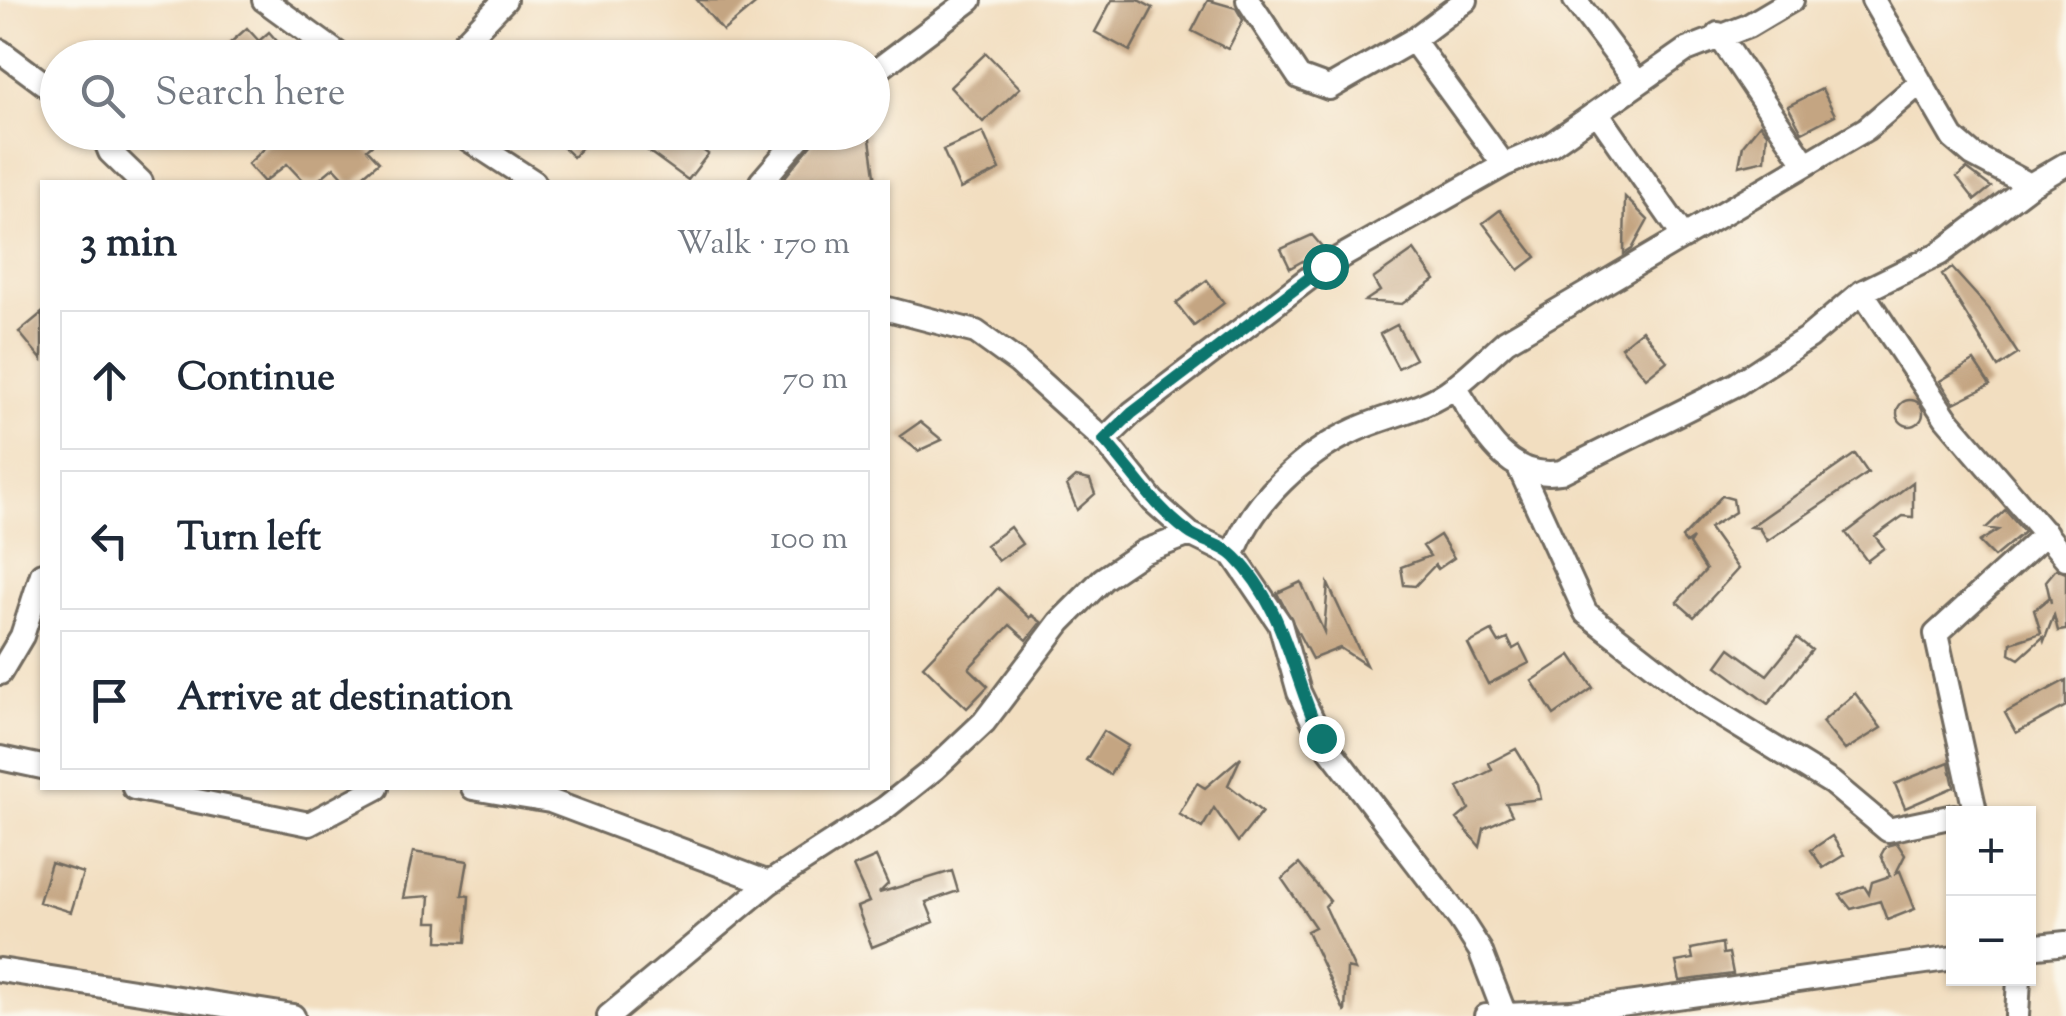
<!DOCTYPE html>
<html lang="en">
<head>
<meta charset="utf-8">
<style>
  body { margin:0; font-family:"Sorts Mill Goudy",serif; background:#f6f6f7; color:#1f2937 }
  .controls { position:absolute; right:30px; bottom:30px; display:grid; overflow:hidden; border-radius:0px; box-shadow:0 2px 8px #0004 }
  .controls button { width:90px; height:90px; display:grid; place-items:center; padding:0; border:0; border-bottom:2px solid #e0e1e3; background:#fff; color:#1f2937; font:50px sans-serif }
  .stop { position:absolute; width:30px; height:30px; margin:-22px; border:8px solid #0f766e; border-radius:50%; background:#fff }
  .stop.end { background:#0f766e; border-color:#fff; box-shadow:0 2px 10px #0008 }
  .list { margin:0; padding:0; list-style:none }
  h2 { display:flex; justify-content:space-between; align-items:center; height:130px; margin:0; padding:0 40px; font-size:42px }
  h2 small { font-size:32px; font-weight:400; color:#747a83 }
  .list li { display:grid; grid-template-columns:65px 1fr auto; gap:30px; align-items:center; box-sizing:border-box; height:140px; margin:0 20px 20px; padding:0 20px; border:2px solid #e0e1e3; border-radius:0px }
  .list b { display:block; font-size:38px; white-space:nowrap }
  .list em { font-size:32px; font-style:normal; color:#747a83 }
  .icon { flex:none; width:55px; height:55px; fill:none; stroke:currentColor; stroke-width:2; stroke-linecap:round; stroke-linejoin:round }
  .map { position:relative; flex:none; width:2066px; height:1016px; overflow:hidden }
  .search { position:absolute; background:#fff; box-shadow:0 2px 8px #0004; left:40px; top:40px; width:850px; height:110px; display:flex; align-items:center; gap:25px; box-sizing:border-box; padding:0 35px; border-radius:55px; color:#747a83; font-size:38px }
  .panel { position:absolute; background:#fff; box-shadow:0 2px 8px #0004; left:40px; top:180px; width:850px; height:610px; border-radius:0px }
  .map>svg:first-child { display:block }
  .building { fill:#c4a582 }
  .lines { fill:none; stroke-linecap:round; stroke-linejoin:round }
  .minor-casing { stroke:#716a5f; stroke-width:28 }
  .minor { stroke:#fff; stroke-width:22 }
  .route { stroke:#0f766e; stroke-width:12 }
</style>
</head>
<body>
<div class="map">
<svg width="2066" height="1016" viewBox="0 0 2066 1016">
  <rect width="100%" height="100%" fill="#fbf7ec"/>
  <filter id="ink" filterUnits="userSpaceOnUse"><feTurbulence type="fractalNoise" baseFrequency=".01" numOctaves="2"/><feDisplacementMap in="SourceGraphic" scale="20" xChannelSelector="R" yChannelSelector="G"/><feConvolveMatrix kernelMatrix="1 2 1 2 8 2 1 2 1" color-interpolation-filters="sRGB"/></filter>
  <filter id="wash" filterUnits="userSpaceOnUse"><feTurbulence type="fractalNoise" baseFrequency=".0048" numOctaves="4" result="noise"/><feDisplacementMap in="SourceGraphic" scale="40" xChannelSelector="R" yChannelSelector="G"/><feGaussianBlur stdDeviation="2.25" result="paint"/><feColorMatrix in="noise" values="0 0 0 0 0 0 0 0 0 0 0 0 0 0 0 0 0 1.4 0 .05"/><feComposite in="paint" operator="in"/></filter>
  <g filter="url(#wash)">
    <rect width="100%" height="100%" fill="#f2dec0"/>
    <g id="blocks">
      <path class="building" d="M697 0H760L723 31Z
        M1112 0H1138L1153 8 1130 51 1095 32Z
        M1208 0 1236 8 1243 20 1228 49 1192 31Z
        M247 28 259 41 269 32 283 48 275 58H240L229 44Z
        M986 53 1020 88 983 122 950 87Z
        M1822 89 1835 115 1802 132 1788 106Z
        M1760 124 1767 133 1765 160 1739 166 1743 145Z
        M282 132H386L367 149 379 162 356 182H348L334 167 316 182H304L287 164 264 182 248 164Z
        M547 132H596L573 157Z
        M622 132H678L708 154 688 180Z
        M822 132H869L876 182H781Z
        M983 132 1000 170 960 189 943 150Z
        M1967 169 1991 187 1975 200 1957 177Z
        M1625 197 1648 220 1632 249 1624 254Z
        M1500 210 1536 257 1519 270 1483 223Z
        M1312 235 1324 249 1290 268 1281 249Z
        M1414 250 1435 280 1402 304 1365 301 1380 291 1373 279Z
        M1952 268 1989 309 2018 354 1998 367 1942 275Z
        M1207 280 1224 303 1194 326 1176 303Z
        M42 313V360L19 332Z
        M1397 325 1415 359 1398 368 1380 334Z
        M1642 330 1667 361 1646 378 1621 347Z
        M1974 361 1990 385 1954 403 1940 381Z
        M1897 413a13 13 0 1 1 26 0a13 13 0 1 1-26 0Z
        M920 422 942 440 918 451 900 436Z
        M1855 454 1868 473 1767 541 1759 528 1750 527Z
        M1076 477 1090 480 1095 494 1077 510 1067 485Z
        M1913 482V517L1903 516 1875 536 1884 548 1867 561 1846 533Z
        M1722 496 1733 499 1735 512 1709 528 1738 569 1694 617 1677 602 1706 570 1689 544 1693 538 1686 543 1682 538Z
        M2005 510 2024 532 1994 557 1979 542 1998 530 1986 528Z
        M1010 527 1022 544 998 561 986 545Z
        M1440 535 1454 558 1438 569 1435 565 1415 586 1404 585 1401 567 1430 556 1423 546Z
        M2056 569 2066 573V630L2058 631 2054 615 2044 641 2043 637 2019 659 2010 654 2011 643 2041 633 2034 610 2050 597 2051 603 2046 581Z
        M1301 582 1324 632 1328 584 1366 665 1340 648 1312 659 1277 593Z
        M998 588 1030 618 1032 615 1041 622 1027 640 1010 625 969 668 988 686 967 708 923 666Z
        M1492 631 1499 643 1508 639 1513 649 1520 645 1529 663 1488 684 1468 644Z
        M1797 638 1812 650 1768 704 1717 666 1730 648 1767 675Z
        M1571 655 1593 688 1554 715 1532 681Z
        M2066 680V706L2016 733 2005 713Z
        M1855 693 1881 728 1845 750 1822 722Z
        M1104 731 1128 746 1110 775 1086 760Z
        M1516 749 1538 785 1541 799 1506 803 1512 815 1484 828 1480 847 1457 819 1469 809 1458 787 1492 770 1489 763Z
        M1241 757 1228 785 1262 812 1238 842 1214 808 1202 828 1179 814 1197 783 1205 788Z
        M1949 762 1954 787 1905 808 1895 784Z
        M1832 836 1844 855 1823 868 1811 850Z
        M1897 843 1905 855 1896 873 1900 871 1915 909 1887 920 1880 901 1851 909 1840 895 1864 886 1869 894 1872 882 1890 876 1881 855 1886 846Z
        M413 852 468 861 462 895 469 896 466 942 438 941 439 922H428L430 896 403 898Z
        M876 857 888 884 879 893 952 871 958 891 926 902 934 922 872 947 857 907 869 902 853 867Z
        M51 863 83 873 71 912 39 902Z
        M1299 864 1330 901 1325 906 1355 970 1347 968 1345 1013 1307 931 1315 927 1282 879Z
        M1722 943 1723 954 1729 953 1733 974 1680 981 1676 962 1693 959 1691 949Z"/>
    </g>
  </g>
  <g filter="url(#ink)">
    <use href="#blocks" fill-opacity="0" stroke="#716a5f" stroke-width="2.5"/>
    <g class="lines">
      <defs>
        <path id="minor" d="M264 0 344 58
          M1248 0 1299 77 1329 88 1413 40 1466 0
          M1575 0 1637 82
          M1873 0 1953 138 1973 155 2030 185
          M1718 34 1805 163
          M1413 40 1504 165
          M0 51 58 94
          M449 58 505 0
          M872 74 970 0
          M1599 115 1684 237
          M102 132 110 152 141 182
          M457 132 534 182
          M761 182 804 132
          M1862 292 1946 418 2066 558
          M888 309 976 332 1019 363 1104 440
          M1455 387C1482 428 1504 481 1561 472L1737 384 1809 337 1862 292 1939 254 2030 185 2066 164
          M1519 467 1586 613 1700 702 1832 783 1888 830 1954 816
          M1190 534 1153 501 1104 440 1132 413 1325 266 1504 165 1550 145 1686 50 1748 26 1792 0
          M1233 555 1280 624 1299 692 1321 738 1460 919 1480 950 1505 1015
          M0 673 22 636 42 574
          M0 758 42 767
          M134 788 309 824 377 788
          M473 788 550 801 769 883
          M1975 811 1936 634 2046 533
          M2028 947 2066 943
          M0 970 293 1016
          M609 1016 769 883 885 808 934 769 984 722 1060 622 1103 579 1143 552 1190 534 1233 555C1251 502 1305 453 1355 430 1387 415 1425 410 1454 387 1472 374 1489 356 1506 341L1866 129 1920 83
          M1486 1016 1571 1012 1954 958
          M2017 1016 2019 978"/>
      </defs>
      <use href="#minor" class="minor-casing"/>
      <use href="#minor" class="minor"/>
    </g>
  </g>
  <g class="lines" filter="url(#ink)">
    <path class="route" d="M1321 738C1293 678 1284 605 1235 557 1222 544 1201 542 1187 531 1153 506 1132 470 1104 440L1132 413 1325 266"/>
  </g>
</svg>
<div class="controls">
<button>+</button>
<button>−</button>
</div>
<div class="stop" style="left:1325px;top:266px"></div>
<div class="stop end" style="left:1321px;top:738px"></div>
<div class="search"><svg class="icon" aria-label="search" viewBox="0 0 24 24"><circle cx="10" cy="10" r="6"/><path d="M15 15l6 6"/></svg>Search here</div>
<section class="panel">
<h2>3 min<small>Walk · 170 m</small></h2>
<ul class="list">
<li><svg class="icon" aria-label="ahead" viewBox="0 0 24 24"><path d="M12 20V5M6 11l6-6 6 6"/></svg><div><b>Continue</b></div><em>70 m</em></li>
<li><svg class="icon" aria-label="left" viewBox="0 0 24 24"><path d="M17 20v-9H6M10 6l-5 5 5 5"/></svg><div><b>Turn left</b></div><em>100 m</em></li>
<li><svg class="icon" aria-label="arrive" viewBox="0 0 24 24"><path d="M6 21V4h12l-3 4 3 4H6"/></svg><div><b>Arrive at destination</b></div></li>
</ul>
</section>
</div>
</body>
</html>
